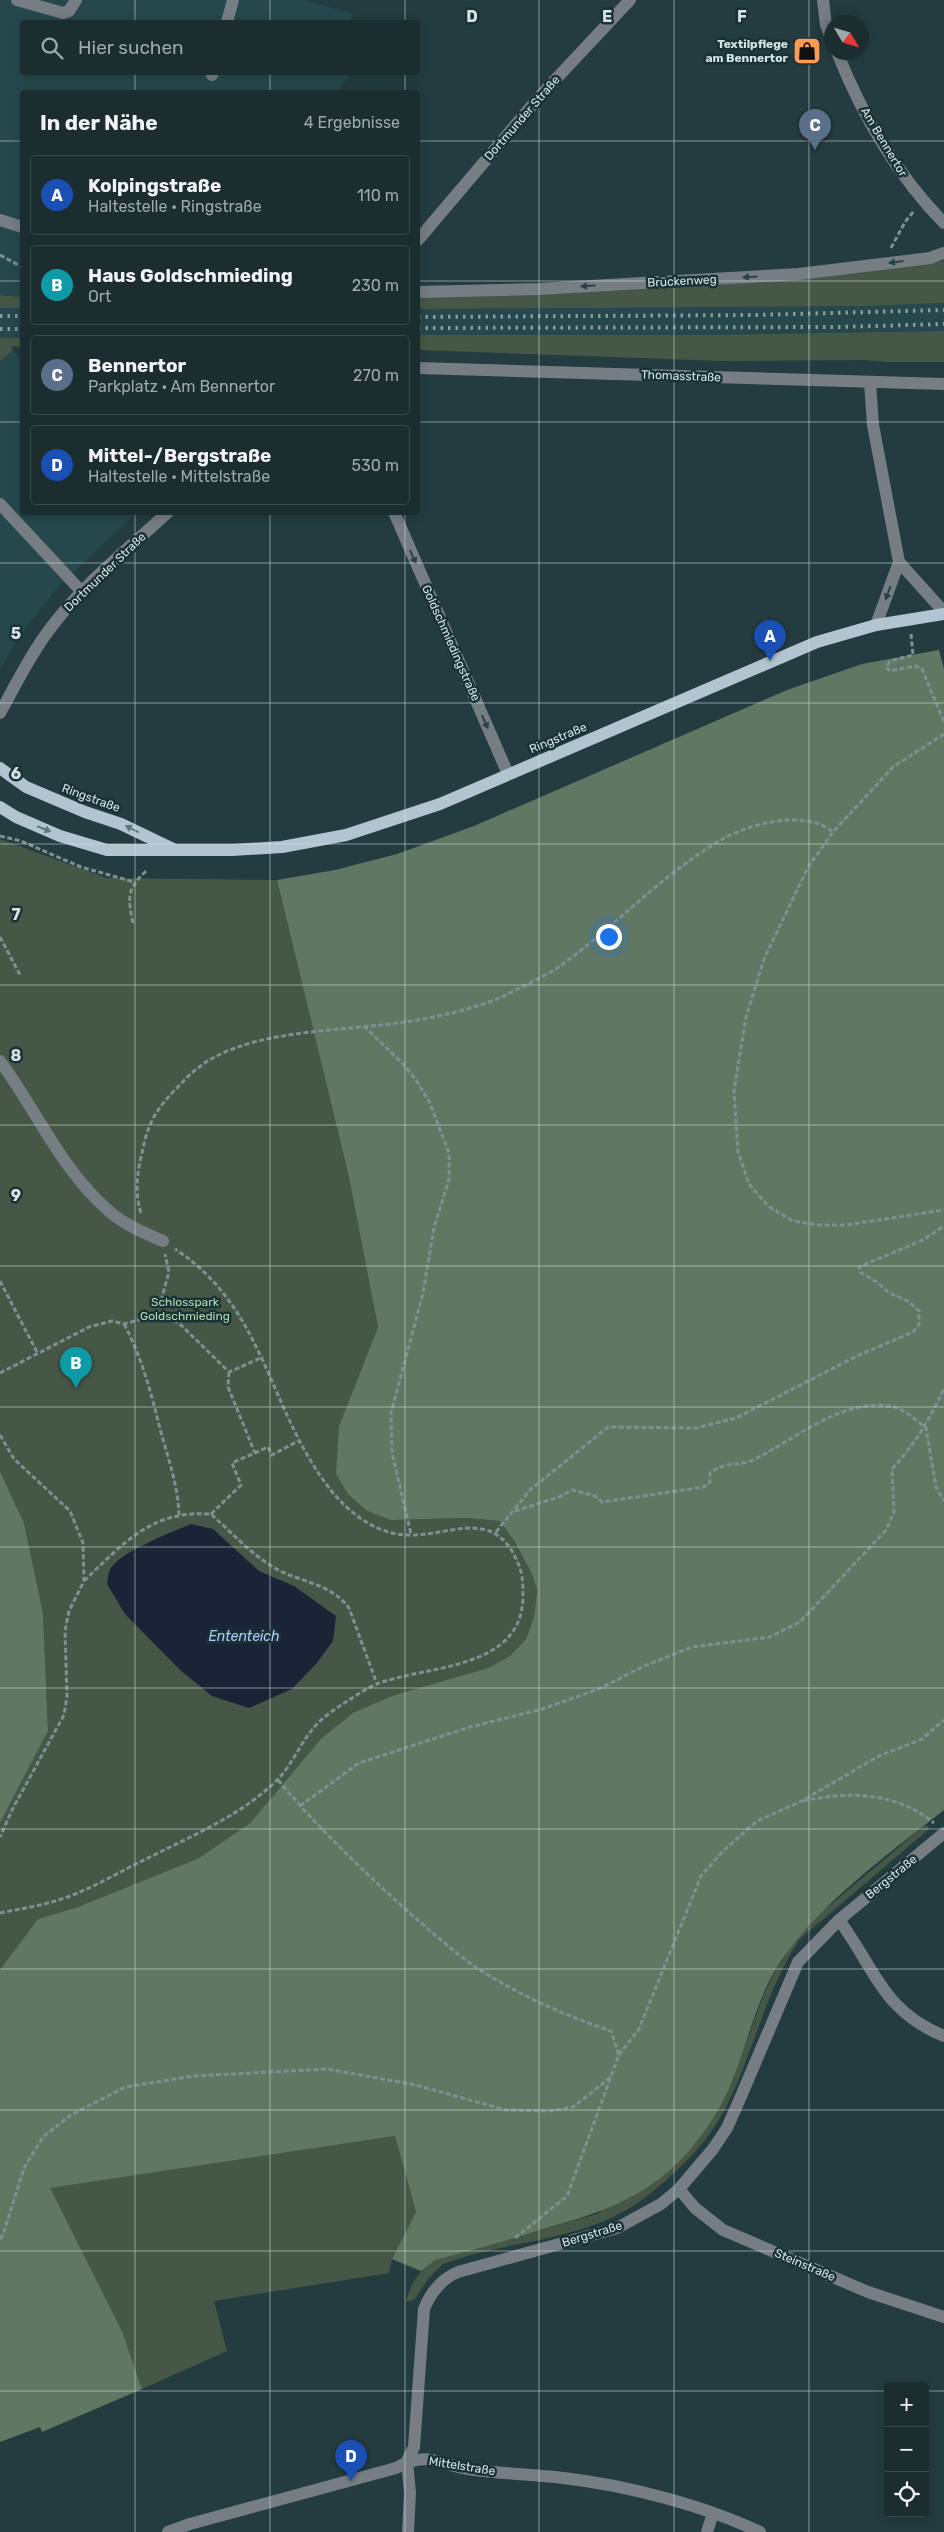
<!DOCTYPE html>
<html lang="de">
<head>
<meta charset="utf-8">
<style>
  body { margin:0; font-family:Rubik,sans-serif; background:#243537; color:#f1f3f6 }
  .controls { position:absolute; right:15px; bottom:15px; display:grid; overflow:hidden; border-radius:5px; box-shadow:0 2px 12px #0003 }
  .controls button { width:45px; height:45px; display:grid; place-items:center; padding:0; border:0; border-bottom:1px solid #39494b; background:#1b2d2f; color:#f1f3f6; font:25px sans-serif }
  .compass { position:absolute; left:824px; top:15px; width:45px; height:45px; border-radius:50%; background:#1b2d2f; box-shadow:0 2px 12px #0003; rotate:128deg }
  .you { position:absolute; left:608px; top:936px; width:18px; height:18px; margin:-12px; border:4px solid #fff; border-radius:50%; background:#1a73e8; box-shadow:0 0 0 8px #1a73e833 }
  .badge { display:grid; place-items:center; width:32px; height:32px; border-radius:50%; background:#8abfa5; color:#fff; font-size:16px; font-weight:700 }
  .pin { position:absolute; translate:-50% -41px; filter:drop-shadow(0 1px 2px #0008) }
  .pin::after { content:''; position:absolute; top:26px; width:18px; height:15px; background:inherit; clip-path:polygon(0 0,100% 0,50% 100%) }
  .list { margin:0; padding:0; list-style:none }
  h2 { display:flex; justify-content:space-between; align-items:center; height:65px; margin:0; padding:0 20px; font-size:21px }
  h2 small { font-size:16px; font-weight:400; color:#a0a8aa }
  .list li { display:grid; grid-template-columns:32px 1fr auto; gap:15px; align-items:center; box-sizing:border-box; height:80px; margin:0 10px 10px; padding:0 10px; border:1px solid #39494b; border-radius:5px }
  .list b { display:block; font-size:19px; white-space:nowrap }
  .list p { margin:0; font-size:16px; white-space:nowrap; color:#a0a8aa }
  .list em { font-size:16px; font-style:normal; color:#a0a8aa }
  .icon { flex:none; width:28px; height:28px; fill:none; stroke:currentColor; stroke-width:2; stroke-linecap:round; stroke-linejoin:round }
  .map { position:relative; flex:none; width:944px; height:2532px; overflow:hidden }
  .search { position:absolute; background:#1b2d2f; box-shadow:0 2px 12px #0003; left:20px; top:20px; width:400px; height:55px; display:flex; align-items:center; gap:12px; box-sizing:border-box; padding:0 18px; border-radius:5px; color:#a0a8aa; font-size:19px }
  .panel { position:absolute; background:#1b2d2f; box-shadow:0 2px 12px #0003; left:20px; top:90px; width:400px; height:425px; border-radius:5px }
  .map>svg:first-child { display:block }
  .built { fill:#26484c }
  .green { fill:#465747 }
  .forest { fill:#627763 }
  .water { fill:#1b2337 }
  .lines { fill:none; stroke-linecap:round; stroke-linejoin:round }
  .path { stroke:#7d9092; stroke-width:3; stroke-dasharray:5 2.5; stroke-linecap:butt }
  .minor { stroke:#767e84; stroke-width:12 }
  .major { stroke:#b2c4d0; stroke-width:12 }
  .rail { stroke:#889a9c; stroke-width:4; stroke-dasharray:2.5 5; stroke-linecap:butt }
  .oneway { fill:#2c4145 }
  .oneway2 { fill:#5e747b }
  .grid { fill:none; stroke:#d5e3e4; stroke-width:1; stroke-opacity:0.55 }
  .labels { text-anchor:middle; stroke-width:5; stroke-linejoin:round; paint-order:stroke }
  .poi-label { font-size:12px; font-weight:bold; fill:#d5e3e4; stroke:#1a3235; text-anchor:end }
  .street-label { font-size:12px; fill:#d5e3e4; stroke:#1a3235 }
  .park-label { font-size:12px; fill:#b2dbb3; stroke:#1a3235 }
  .water-label { font-size:14px; font-style:italic; fill:#b5c8f7; stroke:#1a3235 }
  .grid-label { font-size:16px; text-anchor:middle; font-weight:bold; fill:#d5e3e4; stroke:#1a3235; stroke-width:5; stroke-linejoin:round; paint-order:stroke }
</style>
</head>
<body>
<div class="map">
<svg width="944" height="2532" viewBox="0 0 944 2532">
  <rect width="100%" height="100%" fill="#243c3f"/>
  <path class="built" d="M0 0H304L353 14 350 22H22V72L352 73 339 88 343 92H22V297L0 295Z
    M944 303V331H941L701 335H418V309L864 306Z
    M0 308H22V338H0Z
    M13 350 22 360V512L136 513 59 586 22 632 0 668V361Z"/>
  <path class="green" d="M944 261V303L864 306 418 309V297L912 266Z
    M0 295 22 297V308H0Z
    M944 331V362H889L862 360 721 361 418 350V335H701Z
    M0 338H22V347L11 346 13 350 0 361Z
    M0 839 107 878 277 880 348 1173 378 1327 339 1426 348 1494 367 1511 391 1520 466 1518 500 1521 516 1544 532 1574 537 1590 534 1617 526 1639 510 1656 488 1668 441 1683 321 1739 250 1823 199 1858 78 1907 38 1919 0 1972V1823L48 1731 43 1613 24 1523 0 1471Z
    M925 1825 929 1827 928 1830 800 1939C766 1989 754 2051 727 2105 714 2131 697 2152 676 2171 658 2188 638 2205 615 2216 562 2242 498 2243 443 2264L428 2279 414 2300 406 2302C411 2282 418 2272 435 2260L597 2214 699 2139 716 2113 733 2080 763 1996 776 1969 795 1941 816 1917Z
    M395 2136 416 2212 392 2259 389 2273 214 2301 227 2351 142 2389 122 2331 49 2188Z"/>
  <path class="forest" d="M939 650 944 669V1810C885 1857 819 1903 777 1967 756 2001 748 2042 733 2079 715 2124 681 2169 638 2193 608 2211 574 2220 540 2230 505 2241 470 2251 435 2260L421 2271 392 2259 416 2212 395 2136 50 2188 122 2331 142 2389 42 2432 40 2427 0 2442V1970L38 1919 78 1907 199 1858 250 1823 321 1739 353 1713 392 1696 488 1668 510 1656 526 1639 534 1617 537 1590 532 1574 516 1544 500 1521 466 1518 391 1520 367 1511 348 1494 336 1474 339 1426 378 1327 348 1173 277 880 335 870 397 854 474 826 787 690 862 664Z
    M0 1471 24 1523 43 1613 48 1731 0 1823Z"/>
  <path class="water" d="M191 1524 213 1529 259 1571 294 1586 336 1616 333 1641 316 1664 292 1689 249 1708 212 1696 180 1670 125 1614 107 1584C108 1579 108 1572 111 1568 122 1551 172 1532 191 1524Z"/>
  <g class="lines">
    <path class="path" d="M891 248 905 222 914 211
      M0 255 22 267
      M911 634 913 655 890 661 886 667 890 671 915 666 922 669 944 722
      M944 734 893 767 833 832 808 867 764 959 746 1017 734 1091 738 1152 749 1184 768 1206 793 1221 819 1225H846L944 1210
      M0 836 21 841 81 867 134 882
      M133 923C128 898 126 890 146 871
      M0 937 20 975
      M364 1026 403 1064 416 1080 429 1101 449 1153V1179L434 1228 423 1293 391 1413 392 1453 411 1534
      M141 1213C133 1189 139 1164 145 1140 150 1119 161 1104 176 1089 187 1077 198 1066 213 1058 265 1029 346 1031 405 1022 438 1017 475 1009 506 995 523 986 544 977 560 966 615 927 662 874 721 840 750 823 806 809 833 832
      M0 1281 38 1354
      M157 1315 169 1272 165 1254
      M124 1324C142 1358 151 1392 160 1429 168 1458 178 1485 179 1515
      M229 1372 228 1387 255 1453
      M0 1373 89 1327 112 1321 124 1324 157 1315 171 1319 182 1326 229 1372 263 1357
      M0 1435 14 1459 70 1511 83 1543 84 1581 69 1611 65 1631 67 1696 64 1715 12 1810 0 1837
      M515 1511 559 1497 572 1490 595 1496 602 1502 704 1487 710 1482V1473C728 1460 737 1467 753 1460 795 1440 843 1396 894 1407 904 1409 917 1421 926 1428L936 1487 944 1501
      M211 1514 241 1485 232 1463 268 1447 272 1455 300 1440
      M496 1532 530 1490 608 1427 696 1428 736 1418 859 1355 913 1332 919 1324V1311L908 1301 889 1293 877 1282 860 1272 859 1267 923 1240 944 1226
      M84 1581C124 1543 151 1510 211 1514 231 1532 250 1553 273 1567 298 1582 331 1583 349 1608L377 1684
      M278 1780C318 1828 365 1873 412 1915 438 1937 463 1961 493 1978 530 2000 570 2017 611 2031L619 2055 567 2196 515 2238
      M803 1801C849 1791 896 1792 934 1823
      M300 1806 359 1763 470 1727 542 1709 599 1689 642 1667 692 1647 770 1637 800 1622 886 1530 894 1512 892 1469C916 1443 928 1421 944 1389
      M0 1913C24 1908 52 1904 75 1894 98 1885 121 1871 144 1860 189 1837 239 1817 276 1781 293 1765 301 1740 318 1723 325 1716 336 1708 346 1702 355 1696 367 1688 377 1684 425 1665 521 1671 523 1598 523 1586 523 1574 518 1563 491 1499 440 1545 392 1533 365 1526 343 1507 327 1485 268 1407 264 1307 175 1249
      M619 2055 639 2029 701 1876 723 1851 757 1821 800 1802 879 1756 922 1739 944 1720
      M0 2239 3 2235 24 2168 43 2137 71 2115 125 2087 194 2076 327 2069 416 2085 506 2110 551 2111 573 2107 611 2077"/>
    <path class="minor" d="M17 0 63 13 69 11 76 0
      M823 0 826 25 832 40
      M227 22 233 0
      M837 52C862 115 897 175 944 223
      M212 75 213 72
      M0 220 22 227
      M418 240 540 96 630 0
      M418 292 538 289 799 274 930 258 944 253
      M418 368 944 384
      M870 383 873 425 899 562 944 612
      M0 504 82 592
      M394 512 508 774
      M876 625 899 562
      M0 713C14 688 27 661 44 637 77 589 125 552 168 512
      M0 1061C37 1111 61 1170 110 1212 125 1225 145 1233 163 1241
      M839 1920C875 1968 882 2011 944 2036
      M679 2189 695 2208 723 2230 868 2292 944 2317
      M168 2532 190 2524 396 2468C429 2450 438 2465 468 2469 500 2474 531 2474 563 2478 625 2485 703 2505 760 2532
      M408 2532 410 2493 407 2461 414 2447 424 2309C431 2292 441 2279 458 2272L617 2228 661 2204 679 2189 713 2149 727 2128 739 2101 798 1962 839 1920 944 1833
      M707 2532 713 2513"/>
    <path class="major" d="M0 768 26 787 85 812 121 824 173 849
      M0 807 16 817 60 836 107 850H232L282 847 346 835 440 804 817 642 876 625 944 614"/>
    <path class="rail" d="M0 316H22
      M418 317 755 315 944 310
      M418 328 839 327 944 324
      M0 329H22"/>
  </g>
  <defs><path id="oneway-solid" d="M-6-.8H1V-3.2L6.5 0L1 3.2V.8H-6Z" transform="scale(1.25)"/></defs>
  <g class="oneway">
    <use href="#oneway-solid" transform="translate(896 262) rotate(173)"/>
    <use href="#oneway-solid" transform="translate(750 277) rotate(176)"/>
    <use href="#oneway-solid" transform="translate(588 286) rotate(177)"/>
    <use href="#oneway-solid" transform="translate(413 557) rotate(66)"/>
    <use href="#oneway-solid" transform="translate(888 593) rotate(110)"/>
    <use href="#oneway-solid" transform="translate(485 722) rotate(66)"/>
  </g>
  <g class="oneway2">
    <use href="#oneway-solid" transform="translate(44 829) rotate(22)"/>
    <use href="#oneway-solid" transform="translate(132 829) rotate(-153)"/>
  </g>
  <path class="grid" d="M135 0V22M270 0V22M405 0V22M539 0V2532M674 0V2532M809 0V2532M135 72V92M270 72V92M405 72V92M0 141H22M418 141H944M0 281H22M418 281H944M0 422H22M418 422H944M135 512V2532M270 512V2532M405 512V2532M0 563H944M0 703H944M0 844H944M0 985H944M0 1125H944M0 1266H944M0 1407H944M0 1547H944M0 1688H944M0 1829H944M0 1969H944M0 2110H944M0 2251H944M0 2391H888M925 2391H944"/>
  <defs>
    <symbol id="shop-square" viewBox="-11 -11 22 22"><rect x="-9" y="-9" width="18" height="18" rx="4" fill="#fd9c56" stroke="#1a3235"/><path d="M-5-2.5h2.3a2.7 3.5 0 0 1 5.4 0H5L5.5 6h-11ZM-1.5-2.5h3a1.5 2.3 0 0 0-3 0Z" fill="#111"/></symbol>
  </defs>
  <g fill-rule="evenodd">
    <use href="#shop-square" x="791" y="35" width="32" height="32"/>
  </g>
  <g class="labels">
    <g class="poi-label">
      <text x="788" y="48">Textilpflege<tspan x="788" dy="14">am Bennertor</tspan></text>
    </g>
    <g class="street-label">
      <text transform="translate(522 118) rotate(-49)" y="4">Dortmunder Straße</text>
      <text transform="translate(884 142) rotate(59)" y="4">Am Bennertor</text>
      <text transform="translate(682 281) rotate(-3)" y="4">Brückenweg</text>
      <text transform="translate(681 376) rotate(2)" y="4">Thomasstraße</text>
      <text transform="translate(105 572) rotate(-44)" y="4">Dortmunder Straße</text>
      <text transform="translate(451 643) rotate(66)" y="4">Goldschmiedingstraße</text>
      <text transform="translate(558 738) rotate(-23)" y="4">Ringstraße</text>
      <text transform="translate(91 798) rotate(20)" y="4">Ringstraße</text>
      <text transform="translate(891 1877) rotate(-39)" y="4">Bergstraße</text>
      <text transform="translate(592 2234) rotate(-17)" y="4">Bergstraße</text>
      <text transform="translate(805 2265) rotate(23)" y="4">Steinstraße</text>
      <text transform="translate(462 2466) rotate(9)" y="4">Mittelstraße</text>
    </g>
    <g class="park-label">
      <text x="185" y="1306">Schlosspark<tspan x="185" dy="14">Goldschmieding</tspan></text>
    </g>
    <g class="water-label">
      <text x="244" y="1641">Ententeich</text>
    </g>
  </g>
  <g class="grid-label">
    <text x="472" y="22">D</text>
    <text x="607" y="22">E</text>
    <text x="742" y="22">F</text>
    <text x="16" y="639">5</text>
    <text x="16" y="779">6</text>
    <text x="16" y="920">7</text>
    <text x="16" y="1061">8</text>
    <text x="16" y="1201">9</text>
  </g>
</svg>
<div class="controls">
<button>+</button>
<button>−</button>
<button><svg class="icon" aria-label="locate" viewBox="0 0 24 24"><circle cx="12" cy="12" r="6"/><path d="M12 2v4M12 18v4M2 12h4M18 12h4"/></svg></button>
</div>
<svg class="compass" viewBox="-18 -18 36 36"><path d="M0-13l5 13h-10z" fill="#e53935"/><path d="M0 13l5-13h-10z" fill="#a0a8aa"/></svg>
<div class="you"></div>
<div class="pin badge" style="left:770px;top:661px;background:#1a4fb4">A</div>
<div class="pin badge" style="left:76px;top:1388px;background:#0f9aa8">B</div>
<div class="pin badge" style="left:815px;top:150px;background:#5c6f8a">C</div>
<div class="pin badge" style="left:351px;top:2481px;background:#1a4fb4">D</div>
<div class="search"><svg class="icon" aria-label="search" viewBox="0 0 24 24"><circle cx="10" cy="10" r="6"/><path d="M15 15l6 6"/></svg>Hier suchen</div>
<section class="panel">
<h2>In der Nähe<small>4 Ergebnisse</small></h2>
<ul class="list">
<li><span class="badge" style="background:#1a4fb4">A</span><div><b>Kolpingstraße</b><p>Haltestelle · Ringstraße</p></div><em>110 m</em></li>
<li><span class="badge" style="background:#0f9aa8">B</span><div><b>Haus Goldschmieding</b><p>Ort</p></div><em>230 m</em></li>
<li><span class="badge" style="background:#5c6f8a">C</span><div><b>Bennertor</b><p>Parkplatz · Am Bennertor</p></div><em>270 m</em></li>
<li><span class="badge" style="background:#1a4fb4">D</span><div><b>Mittel-/Bergstraße</b><p>Haltestelle · Mittelstraße</p></div><em>530 m</em></li>
</ul>
</section>
</div>
</body>
</html>
